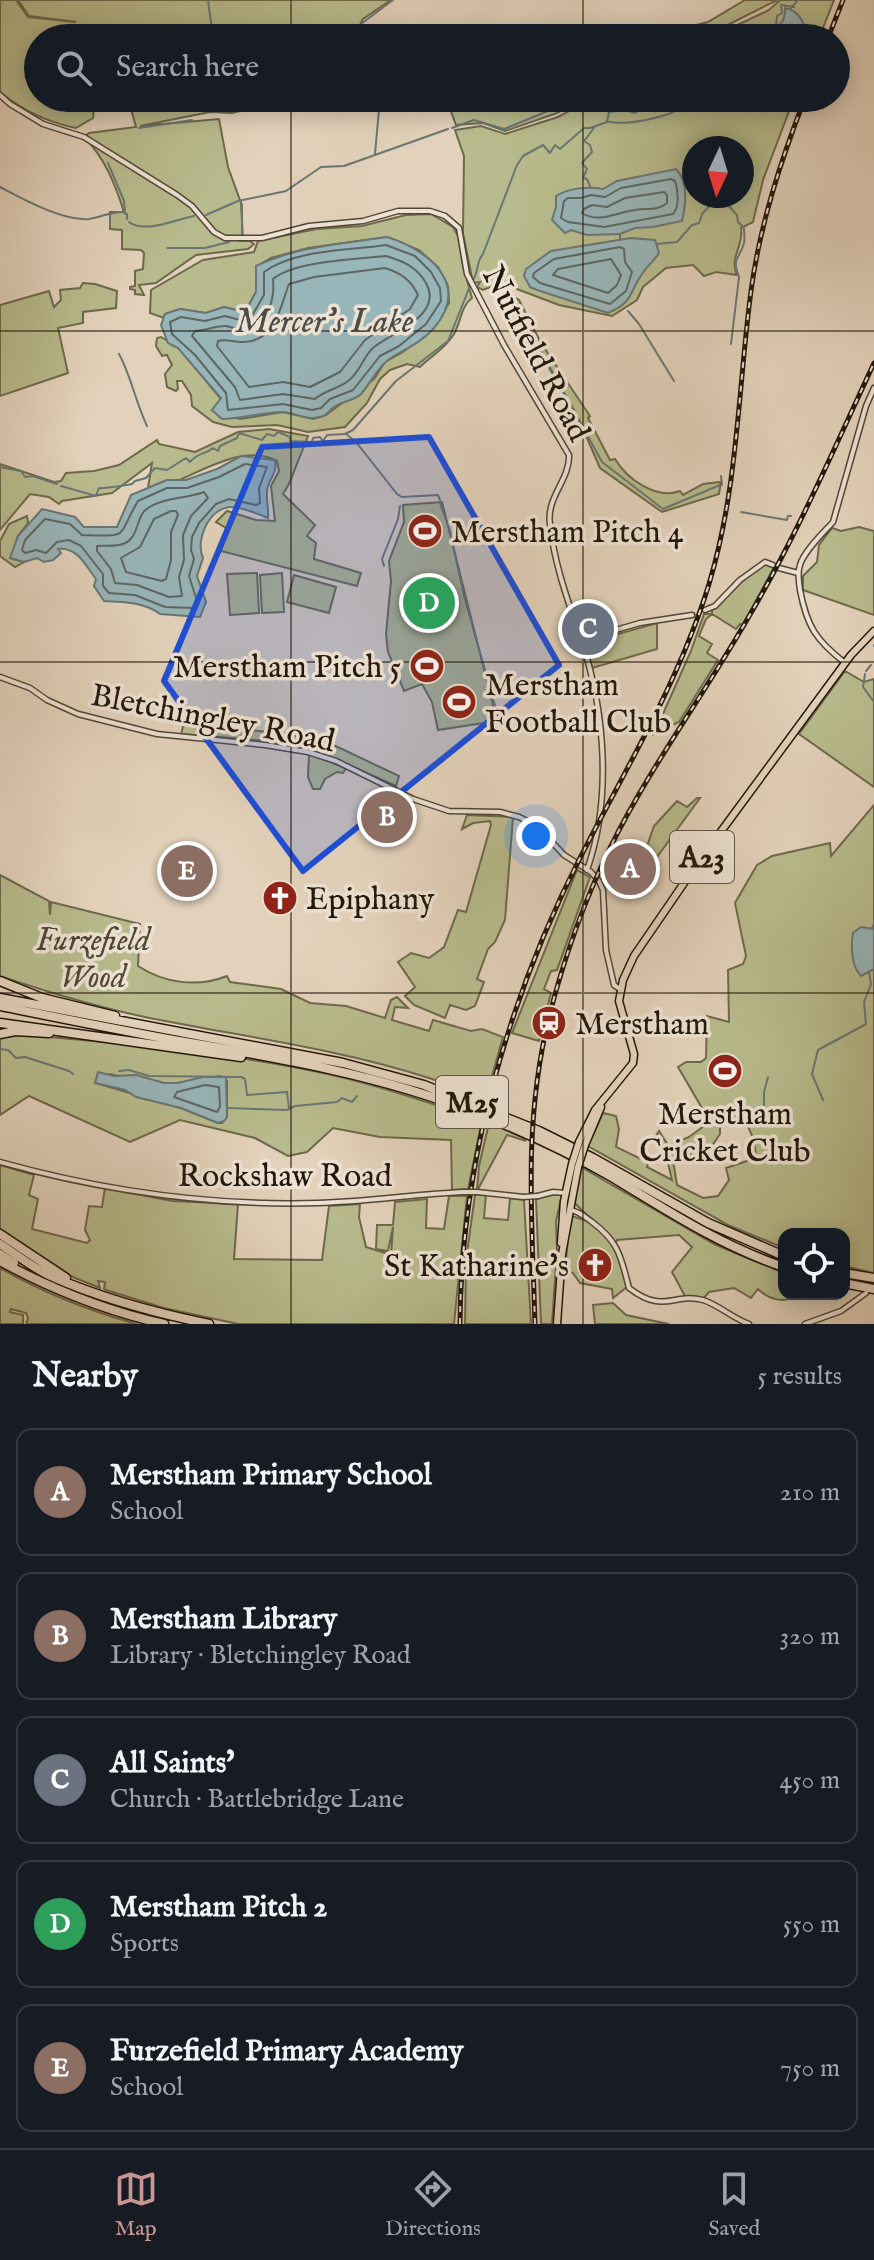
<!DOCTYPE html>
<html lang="en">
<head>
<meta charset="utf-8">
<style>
  body { margin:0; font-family:"IM FELL English",serif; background:#242831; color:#f1f3f6 }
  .controls { position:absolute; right:24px; bottom:24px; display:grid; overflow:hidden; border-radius:16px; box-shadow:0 4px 20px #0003 }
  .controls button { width:72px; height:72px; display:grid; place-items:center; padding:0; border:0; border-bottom:2px solid #363941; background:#171b24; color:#f1f3f6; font:40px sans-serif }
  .compass { position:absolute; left:682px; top:136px; width:72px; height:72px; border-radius:50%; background:#171b24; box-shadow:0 4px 20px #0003; rotate:184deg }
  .you { position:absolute; left:536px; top:836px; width:28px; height:28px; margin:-20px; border:6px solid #fff; border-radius:50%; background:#1a73e8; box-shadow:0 0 0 12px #1a73e833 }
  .badge { display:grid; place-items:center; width:52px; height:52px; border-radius:50%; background:#c59692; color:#fff; font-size:26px; font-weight:700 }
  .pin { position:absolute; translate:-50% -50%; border:4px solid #fff; box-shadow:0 2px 8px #0006 }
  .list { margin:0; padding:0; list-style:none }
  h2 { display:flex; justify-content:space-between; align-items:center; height:104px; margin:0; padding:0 32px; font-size:34px }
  h2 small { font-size:26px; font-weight:400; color:#9ea1a6 }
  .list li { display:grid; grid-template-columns:52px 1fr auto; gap:24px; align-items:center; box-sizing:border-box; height:128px; margin:0 16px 16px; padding:0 16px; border:2px solid #363941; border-radius:16px }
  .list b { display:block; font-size:30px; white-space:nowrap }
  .list p { margin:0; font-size:26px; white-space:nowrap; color:#9ea1a6 }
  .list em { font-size:26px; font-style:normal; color:#9ea1a6 }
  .icon { flex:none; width:44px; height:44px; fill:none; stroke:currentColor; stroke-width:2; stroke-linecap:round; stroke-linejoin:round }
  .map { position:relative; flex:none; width:874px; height:1324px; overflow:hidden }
  .search { position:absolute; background:#171b24; box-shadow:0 4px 20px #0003; left:24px; right:24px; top:24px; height:88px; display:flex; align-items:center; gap:20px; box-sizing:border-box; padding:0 28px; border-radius:44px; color:#9ea1a6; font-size:30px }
  .sheet { height:824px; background:#171b24 }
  nav { display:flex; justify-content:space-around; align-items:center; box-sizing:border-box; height:112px; border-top:2px solid #363941; background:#171b24; font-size:22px; color:#9ea1a6 }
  nav a { display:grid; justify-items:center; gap:4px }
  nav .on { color:#c59692 }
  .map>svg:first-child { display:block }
  .green { fill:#b8bb8d; stroke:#6d694c; stroke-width:2; fill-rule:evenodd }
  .water { fill:#98b5b9; stroke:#697673; stroke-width:2 }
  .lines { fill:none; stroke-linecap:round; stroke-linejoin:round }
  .shore { stroke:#5d6662; stroke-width:2 }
  .stream { stroke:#697673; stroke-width:2 }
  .tertiary-tunnel { stroke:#bcad98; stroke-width:4; stroke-dasharray:4 2; stroke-linecap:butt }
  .tertiary-casing { stroke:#524637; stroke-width:7 }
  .primary-casing { stroke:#22170b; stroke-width:9 }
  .motorway-casing { stroke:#22170b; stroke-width:11 }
  .tertiary { stroke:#ede2d3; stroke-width:4 }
  .primary { stroke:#e3d2bb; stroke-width:6 }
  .motorway { stroke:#e3d2bb; stroke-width:8 }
  .rail-casing { stroke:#22170b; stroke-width:5 }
  .rail { stroke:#ede2d3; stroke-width:2; stroke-dasharray:6; stroke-linecap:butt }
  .tertiary-bridge-casing { stroke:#524637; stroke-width:7; stroke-linecap:butt }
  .primary-bridge-casing { stroke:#22170b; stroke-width:9; stroke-linecap:butt }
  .tertiary-bridge { stroke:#ede2d3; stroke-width:4 }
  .primary-bridge { stroke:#e3d2bb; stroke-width:6 }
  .marked { fill:#1d4ed8; fill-opacity:0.2; stroke:#1d4ed8; stroke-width:6; stroke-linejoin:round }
  .grid { fill:none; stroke:#22170b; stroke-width:2; stroke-opacity:0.55 }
  .labels { text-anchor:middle; stroke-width:7; stroke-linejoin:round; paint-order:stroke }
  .shield { fill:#ede2d3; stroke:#5f5447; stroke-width:2 }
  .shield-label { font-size:30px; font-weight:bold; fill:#22170b }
  .street-label { font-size:32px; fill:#22170b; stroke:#ede2d3 }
  .poi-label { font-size:32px; fill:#22170b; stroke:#ede2d3; text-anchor:start }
  .park-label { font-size:32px; font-style:italic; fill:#4f4832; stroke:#ede2d3 }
  .water-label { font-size:34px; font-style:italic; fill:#4b4e48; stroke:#ede2d3 }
</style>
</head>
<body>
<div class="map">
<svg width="874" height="1324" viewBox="0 0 874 1324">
  <rect width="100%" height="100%" fill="#e3d2bb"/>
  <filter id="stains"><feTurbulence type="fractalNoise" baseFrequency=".0025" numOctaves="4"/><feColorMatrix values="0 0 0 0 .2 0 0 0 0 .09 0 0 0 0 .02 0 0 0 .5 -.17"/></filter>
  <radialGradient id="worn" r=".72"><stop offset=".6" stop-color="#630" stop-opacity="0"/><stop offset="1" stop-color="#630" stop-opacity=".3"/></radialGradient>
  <path class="green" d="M0 0H16L28 17 76 22 29 16 18 0H391L363 19 356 32 362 38H197L195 34 176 33 169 38H38V98H104L98 99 99 109H94L93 118 76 128C47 122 23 111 0 92Z
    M745 0H777L708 35 695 38H646L708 22Z
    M780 0H834L819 38H710L769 10Z
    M128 98H294L232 113 210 112 140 126 219 119 228 167 241 203 243 239 239 241H250L254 244 248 249 196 255 156 283 139 285 144 295 135 294V290L130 289V287L135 286V271L143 269 144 253 141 250 122 249V230L110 229V212H124C115 184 105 158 84 137L89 133 136 127Z
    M446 98H510L522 100 533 98H585L557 113 505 131 483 123 456 125Z
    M593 98H794L763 180 753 222 741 228C744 246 729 257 737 275L716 272 704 276 693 265 666 268 643 287 637 300 612 316 559 305 501 283 483 290 477 287 480 282 473 283 463 233 464 156 455 130 481 126 505 134 558 117ZM694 148H742V196H694Z
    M431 214 453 227 458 236 463 266 472 298C461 306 461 322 454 334 446 348 431 356 420 367L407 364 390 370 380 379 367 403 345 427 308 432 277 425 232 427 213 422 192 406 191 395 182 381H177L178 389 176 391 167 387 165 374 172 365 167 355 162 356 156 346 157 338 161 337 178 347 221 399 212 410 240 419 283 412 313 419 326 415 374 379 385 362 403 352 432 330 449 303 448 286 438 267 419 250 387 237 308 248 271 258 257 266 256 292 245 312 224 307 206 313 180 309 165 314 164 318 150 313 151 290 203 260 254 252 258 241 316 229 362 226 406 215Z
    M83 283 95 284 117 291 116 308 83 312V323L58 328 68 373 0 396V305L49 291 54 307 61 300 60 290 80 288Z
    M510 294 519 300 541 343 590 416 588 418 610 460 615 459C627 479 656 500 680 491L683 495 703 484 721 482 719 494 662 512 600 468 577 415 516 312 499 295Z
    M269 429 308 436 289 484 283 494 315 525 307 536 316 543 314 559 361 573 357 586 221 551 226 528 216 522 227 511 256 520 275 521 271 486 279 471 277 461C246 444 206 469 177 481L167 480 148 488 152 463 112 493 62 501 59 504 49 497 30 494 0 530V464L54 482 61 481 66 473 94 471 119 465 157 440 159 444 195 452 238 432Z
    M442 502 497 721 438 730 432 702 422 684 404 691 388 652 386 634 391 581 389 561 404 522 403 505Z
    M27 516 28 523 18 536 11 558 24 562 15 567 0 556V541L9 524Z
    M859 527 874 531V615L803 590V576L817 562 819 545 832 528 841 531Z
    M766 563 774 567 743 625 740 624 736 629 712 614 706 619 699 636 712 644 707 653 718 660 679 722 654 734 691 651 704 614H712V609L745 578Z
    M257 573 259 613 230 615 227 574Z
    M282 573 284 612 262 613 260 575Z
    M294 575 336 587 329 613 287 602Z
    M657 623V649L592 668 588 653 593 641Z
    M845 671 864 682 874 679V787L799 734Z
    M184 723 278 733 279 742 181 734Z
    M285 734 325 741 399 776 396 786 324 754 285 745 283 743Z
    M309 754 346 768 343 773 337 772 325 779 320 789H313L308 777Z
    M697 798H700L657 857 644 855 654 826 677 801 687 807Z
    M874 805V1273L844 1266V1234H784L782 1247 730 1226 588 1146 603 1113 616 1116 619 1129 616 1147 645 1161 649 1160 647 1167 672 1180 664 1146 654 1139 659 1131 676 1158 673 1160 677 1185 703 1198 718 1196 729 1180 726 1168 756 1158 754 1140 746 1122 733 1119 730 1123 720 1124V1134L705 1156 675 1153 671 1145 689 1137 704 1126 706 1115 678 1067 686 1062H701L706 1058 707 1016 729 1022 728 970 743 964 746 956 735 903 757 865 772 856 830 843 831 856Z
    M467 815 513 817 505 920 495 942 488 949 477 979 484 982 475 1006 466 1010 450 1005 445 1018 414 1005 405 996 415 987 398 962 411 953 429 958 444 947 458 910 466 912 491 825 490 821 473 823 462 829Z
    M616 850 646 859 644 874 634 873V876H626L621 880 611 879Z
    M577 870 590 877 557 970 551 971 544 989 551 993 539 1041 512 1033Z
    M0 875 49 901 50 915 51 902 140 924 138 966C164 983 197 988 227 976L230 982 281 989 310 1003 346 1006 385 1018 391 1000 397 997 408 1008 395 1007 392 1020 429 1031 433 1020 471 1031 482 1029 503 1037 485 1101C467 1094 448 1084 429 1078 343 1050 253 1038 165 1021 110 1011 53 994 0 976Z
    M26 1035C129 1044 235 1053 336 1076 386 1087 434 1105 482 1120L468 1189 452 1190 451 1140 380 1137 333 1128 307 1152 288 1156 255 1138 180 1120 130 1142 29 1096 0 1115V1037ZM110 1074 121 1077 136 1075 149 1081 171 1084 220 1076 227 1081V1117L222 1123H218L181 1108 96 1083 98 1077Z
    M489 1123 522 1137 526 1141 507 1135 477 1191 479 1166Z
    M0 1165 34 1175 29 1195 38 1199 32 1229 87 1243 90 1240 85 1230 89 1206 102 1207 105 1188 172 1201 238 1204 234 1259 322 1260 329 1206 360 1204 359 1217 366 1247 391 1255 393 1227 388 1251 376 1249 377 1225H393L395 1202 427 1199 426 1228 444 1229 449 1196H467L454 1324H238L164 1308 106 1290 104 1289 105 1282 98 1281 100 1288 73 1277 0 1229Z
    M581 1167 716 1245 784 1273V1294H796C786 1305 768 1299 758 1289L751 1298 734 1288 709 1292 704 1298H686L672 1272 692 1247 679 1235 617 1240 616 1243C605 1226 586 1217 573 1201Z
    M486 1194 484 1218 508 1220 510 1198 524 1200 531 1324H465L466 1260 475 1195Z
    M555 1194 562 1195 556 1221 557 1250 552 1324H541L536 1199Z
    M570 1216C613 1225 616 1249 627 1287L613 1298 612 1289 580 1283 573 1273 565 1271Z
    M0 1268C44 1293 89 1311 137 1324H26L28 1318 26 1313 11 1309 10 1312 23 1315V1324H0Z
    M613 1303 626 1315 669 1324H595L593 1305Z"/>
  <path class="water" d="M785 8C801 11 804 24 808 38H773V28C783 25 785 18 785 8Z
    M676 169C689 182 686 204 682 221L653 227 635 228 620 234 587 235 571 230 565 233 552 220 556 207V196C569 188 588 186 603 189L617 181Z
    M387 237C429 250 472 285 433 329 421 343 403 350 388 360 377 368 370 384 361 394 354 401 342 401 334 407 328 411 331 411 325 415 311 423 297 413 283 412 262 412 242 419 222 419L212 410 221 398 178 348 168 343 161 325 165 314 180 309 206 313 224 307 245 312 256 292V266C298 246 342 244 387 237Z
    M631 238 655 240 659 253C654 261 647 266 642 274 629 292 634 302 608 313L537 290 530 287 524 276 526 269 551 251Z
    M241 456 275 460C278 474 268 479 267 491 266 500 269 509 268 518 258 514 240 506 230 507 208 509 195 541 203 558L197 576 206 602 200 617 160 614C144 602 124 602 104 601L94 586 96 579C85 565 78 547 58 549L61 553 53 560 44 562 37 558 24 562 10 558 18 536 42 509 75 517 84 527H117L131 495 167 480H186L217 469Z
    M861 927 874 929V969L861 976C850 965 851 947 853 933Z
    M98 1072 114 1076 136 1075 164 1083H178L203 1077H226L227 1117 224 1121 218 1123 181 1108 136 1097 125 1090 95 1083Z"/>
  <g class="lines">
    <path class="shore" d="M671 179 675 181C678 190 680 206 673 214L604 227 568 222 561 218 564 201 568 198H581L591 195 605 197 621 188Z
      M664 192 667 195V203C658 211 647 208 635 210 617 212 599 224 582 213L584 209 592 205 607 207 625 198Z
      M386 245 415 256 431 272 440 288 441 301 426 324 399 346 380 356 353 390 330 399 321 408 312 410 283 404 228 410 226 393 195 355 172 334 170 322 181 317 205 321 225 316 240 320 250 319 264 295V272C296 249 348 251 386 245Z
      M620 247 624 249 625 262 632 272 626 291 610 304 540 283 533 277 534 273 554 259Z
      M386 256C403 261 417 267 426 283 444 315 393 332 374 347 363 356 360 373 348 381 338 389 325 390 315 399L283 394 240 400 235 387 192 336 195 331C205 331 218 325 226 326 233 327 237 331 245 330 268 327 275 298 273 279 295 261 357 259 386 256Z
      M611 259 621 275 617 285 608 293 553 275 558 269Z
      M385 268C401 273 411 280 418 295L410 309 365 340 340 372 310 387 283 382 249 387 217 346 218 341C227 338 234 343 244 342 276 341 280 307 289 284L314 277Z
      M245 464 267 467 259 488 260 503 256 505 229 499 216 504 199 523 192 537 191 550 194 559 189 576 197 601 194 608 165 607 135 595 109 593 103 586V574L81 546 69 540 57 542 46 553 36 550 25 553 22 550 25 540 45 519 70 524 82 535C131 537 116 538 138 501L167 488H187L219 477Z
      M204 492 208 498 191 516 183 535 184 560 179 577 182 596 169 597 137 585 115 583 111 569 97 551V546C105 545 115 547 123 544 140 538 135 516 148 508 165 497 185 499 204 492Z
      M171 511H176L178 515 171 532V560L166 579 162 581 126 572 121 558 140 547 154 519Z
      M205 1085 219 1087 220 1107 217 1112 174 1097 177 1092Z"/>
    <path class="stream" d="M208 0 213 38
      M790 9 798 0
      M361 24 393 0
      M339 38 348 35 359 25
      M754 38 769 35 766 28 776 25 777 16 782 13 781 5 794 7
      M609 122C630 125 680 117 692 98
      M139 128 192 120
      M452 128 474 120 504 129 580 98
      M375 154 380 98
      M108 163 124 201 125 214
      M590 186 587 179 583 178 587 169 582 163 592 152 590 145 584 141 594 128
      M0 187C23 199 62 221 89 219 102 217 112 211 125 212
      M242 204V235
      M110 214V225
      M206 215 238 201 286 191 321 167 344 166 448 129
      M127 219V214
      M129 222C144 234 177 219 194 216
      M620 234V239
      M657 244 677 242 692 225 699 223 702 214 711 204 728 205 737 215 738 222 744 228C744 233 745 238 744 243 740 259 731 257 739 277L731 344
      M167 248H205L229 242
      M473 280C479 271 476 262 483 254L517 165 523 156 543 145 550 153 555 145 560 149 584 128H590L607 122 609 112 625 110 635 113 640 110 642 104 636 100 639 98
      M628 311 639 324 674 381
      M521 315 602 462 663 509 720 485
      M119 354C131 376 136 403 147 426
      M346 434 356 442 397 494 402 497 438 495 440 500
      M0 467 21 471 25 477 33 476 57 484
      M721 476 722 485
      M61 486 96 496 99 488C103 489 127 485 132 484L135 481 146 478 155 468 167 470 186 458 190 462C198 452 205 455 213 448L218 451 220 446 237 438 239 433 262 440 267 434 274 436 278 432 290 437V441L312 442 313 438 320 437 323 441 327 435 345 434 353 430 396 381 448 341 470 286
      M440 503 450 531 464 596 499 720
      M741 512 787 520 788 516H791
      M384 566 382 559 398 519 400 506
      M874 645V646
      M866 671 871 665
      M865 674 863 687 874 702
      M872 928 874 924
      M0 1049 8 1050 16 1058 25 1057 69 1071 73 1074
      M119 1071 129 1070 149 1076 241 1077 245 1079 247 1095 287 1092 289 1108
      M823 1100 812 1074 818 1050 866 1024 864 1002 871 984 869 972
      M764 1105V1092L768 1077
      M228 1108 287 1110 295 1106 337 1102 342 1098 352 1102 357 1096"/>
    <path class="tertiary-tunnel" d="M692 615 705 610"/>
    <defs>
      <path id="tertiary" d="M0 95 10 104 43 124 84 137 177 195 192 206 214 232 225 238H262L309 226 363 221 398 211H430L445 216 459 228 467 274 504 345 569 455C570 480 546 497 550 524 554 564 569 604 582 642 605 712 612 799 587 870
        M779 568 798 573
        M705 610 715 606 740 580 765 562 773 565
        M581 640 640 623 692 615
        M845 663C816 640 807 627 800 590 799 582 797 573 800 565 804 551 824 532 833 522L866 406 874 388
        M0 677 30 688 47 700 78 714 157 734 265 745 308 752 336 761 413 799 449 811 500 812 519 817 537 826 564 855 591 872 599 881 603 890 606 950 614 985 620 989
        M0 1162C104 1191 211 1206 318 1203 367 1202 415 1194 464 1192
        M477 1192 523 1197
        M538 1196 553 1192 566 1193
        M570 1210C579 1211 585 1217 592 1222 619 1242 621 1257 629 1288 664 1315 674 1292 703 1300 719 1305 732 1318 749 1324
        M805 1324 841 1311 866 1293"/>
      <path id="primary" d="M579 1142 595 1110 633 1063 634 1054 619 1001 623 980 634 956 697 864 851 655 874 631
        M585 1145 601 1107
        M561 1243 564 1201 572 1164
        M557 1324 562 1254 578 1167"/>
      <path id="motorway" d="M0 981 42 998 115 1016
        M0 998 343 1063 424 1085 539 1131 593 1158 708 1223 784 1256
        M0 1006C60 1018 119 1030 179 1041 280 1058 379 1075 474 1112 521 1130 568 1152 612 1177 668 1211 721 1246 784 1267
        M0 1023 241 1057
        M0 1034 15 1031 49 1033
        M0 1234 66 1278
        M0 1244C17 1255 34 1269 53 1277 103 1299 156 1313 209 1324
        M0 1254 14 1263
        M0 1261C51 1289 107 1311 164 1324
        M844 1273 874 1278
        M844 1283 874 1289"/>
    </defs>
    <use href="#tertiary" class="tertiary-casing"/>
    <use href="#primary" class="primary-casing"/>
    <use href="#motorway" class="motorway-casing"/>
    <use href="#tertiary" class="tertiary"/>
    <use href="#primary" class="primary"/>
    <use href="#motorway" class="motorway"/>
    <defs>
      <path id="rail" d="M828 38 843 0
        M460 1324C461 1164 507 1001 580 858 626 768 679 682 709 584 738 488 738 389 751 291 760 224 781 160 805 98
        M535 1324C532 1216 523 1124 549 1017 564 958 584 901 611 846 650 767 704 695 748 618 796 537 834 449 874 363"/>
    </defs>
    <use href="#rail" class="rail-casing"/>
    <use href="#rail" class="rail"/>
    <defs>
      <path id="tertiary-bridge" d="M464 1192H477
        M523 1197 538 1196"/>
      <path id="primary-bridge" d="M572 1164 579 1142
        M578 1167 585 1145"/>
    </defs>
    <use href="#tertiary-bridge" class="tertiary-bridge-casing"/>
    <use href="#primary-bridge" class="primary-bridge-casing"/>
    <use href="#tertiary-bridge" class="tertiary-bridge"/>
    <use href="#primary-bridge" class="primary-bridge"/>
  </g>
  <path class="marked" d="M429 437 559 665 303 871 164 681 262 447Z"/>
  <path class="grid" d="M291 0V38M583 0V38M291 98V1324M583 98V1324M0 331H874M0 662H874M0 993H874"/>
  <defs>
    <symbol id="stadium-disc" viewBox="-11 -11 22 22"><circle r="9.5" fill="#8f2418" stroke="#ede2d3"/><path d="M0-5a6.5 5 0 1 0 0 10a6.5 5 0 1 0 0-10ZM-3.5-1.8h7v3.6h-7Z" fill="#fff"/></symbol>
    <symbol id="church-disc" viewBox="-11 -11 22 22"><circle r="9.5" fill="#8f2418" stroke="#ede2d3"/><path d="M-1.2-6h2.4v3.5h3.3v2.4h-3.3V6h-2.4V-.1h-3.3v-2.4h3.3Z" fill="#fff"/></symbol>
    <symbol id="station-disc" viewBox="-11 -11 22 22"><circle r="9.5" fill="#8f2418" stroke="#ede2d3"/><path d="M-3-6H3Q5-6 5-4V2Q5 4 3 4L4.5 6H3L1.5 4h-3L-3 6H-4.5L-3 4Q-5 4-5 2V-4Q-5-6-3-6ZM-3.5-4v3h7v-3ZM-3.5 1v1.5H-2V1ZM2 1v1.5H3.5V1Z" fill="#fff"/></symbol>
  </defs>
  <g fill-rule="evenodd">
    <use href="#stadium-disc" x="405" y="511" width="40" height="40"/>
    <use href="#stadium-disc" x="407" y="646" width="40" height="40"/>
    <use href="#stadium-disc" x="439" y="682" width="40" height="40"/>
    <use href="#church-disc" x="260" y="878" width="40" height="40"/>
    <use href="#station-disc" x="529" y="1003" width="40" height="40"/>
    <use href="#stadium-disc" x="705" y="1051" width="40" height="40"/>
    <use href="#church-disc" x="575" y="1245" width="40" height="40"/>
  </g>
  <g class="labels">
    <g class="shield">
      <rect x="670" y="831" width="64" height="52" rx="6"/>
      <rect x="436" y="1076" width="72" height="52" rx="6"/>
    </g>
    <g class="shield-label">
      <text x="702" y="867">A23</text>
      <text x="472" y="1112">M25</text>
    </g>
    <g class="street-label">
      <text transform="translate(537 353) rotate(62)" y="11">Nutfield Road</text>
      <text transform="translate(213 717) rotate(11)" y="11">Bletchingley Road</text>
      <text x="285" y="1186">Rockshaw Road</text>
    </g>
    <g class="poi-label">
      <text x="451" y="542">Merstham Pitch 4</text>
      <text x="401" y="677" text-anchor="end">Merstham Pitch 5</text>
      <text x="485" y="695">Merstham<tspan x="485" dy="37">Football Club</tspan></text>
      <text x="306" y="909">Epiphany</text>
      <text x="575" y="1034">Merstham</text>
      <text x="725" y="1124" text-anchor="middle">Merstham<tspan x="725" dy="37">Cricket Club</tspan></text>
      <text x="569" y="1276" text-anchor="end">St Katharine's</text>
    </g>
    <g class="park-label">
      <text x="93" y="950">Furzefield<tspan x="93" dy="37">Wood</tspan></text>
    </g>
    <g class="water-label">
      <text x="324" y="332">Mercer's Lake</text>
    </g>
  </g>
  <rect width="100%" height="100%" filter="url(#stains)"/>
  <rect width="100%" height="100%" fill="url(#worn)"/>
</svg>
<div class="controls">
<button><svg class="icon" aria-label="locate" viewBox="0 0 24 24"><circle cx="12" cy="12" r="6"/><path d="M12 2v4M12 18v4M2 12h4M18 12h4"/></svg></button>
</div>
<svg class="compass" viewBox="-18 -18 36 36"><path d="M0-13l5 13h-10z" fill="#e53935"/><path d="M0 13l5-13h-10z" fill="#9ea1a6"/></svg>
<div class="you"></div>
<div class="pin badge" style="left:630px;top:869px;background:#8d6e63">A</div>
<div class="pin badge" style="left:387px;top:817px;background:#8d6e63">B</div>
<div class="pin badge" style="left:588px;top:629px;background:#6b7280">C</div>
<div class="pin badge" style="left:429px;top:603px;background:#2e9e5b">D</div>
<div class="pin badge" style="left:187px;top:871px;background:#8d6e63">E</div>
<div class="search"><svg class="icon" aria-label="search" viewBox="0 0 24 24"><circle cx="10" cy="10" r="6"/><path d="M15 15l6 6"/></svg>Search here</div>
</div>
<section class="sheet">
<h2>Nearby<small>5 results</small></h2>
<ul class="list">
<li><span class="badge" style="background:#8d6e63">A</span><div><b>Merstham Primary School</b><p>School</p></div><em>210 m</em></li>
<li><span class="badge" style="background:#8d6e63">B</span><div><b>Merstham Library</b><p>Library · Bletchingley Road</p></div><em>320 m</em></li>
<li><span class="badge" style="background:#6b7280">C</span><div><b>All Saints'</b><p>Church · Battlebridge Lane</p></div><em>450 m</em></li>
<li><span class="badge" style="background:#2e9e5b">D</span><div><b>Merstham Pitch 2</b><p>Sports</p></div><em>550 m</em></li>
<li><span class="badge" style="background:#8d6e63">E</span><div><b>Furzefield Primary Academy</b><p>School</p></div><em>750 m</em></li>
</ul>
</section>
<nav>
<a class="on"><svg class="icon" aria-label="map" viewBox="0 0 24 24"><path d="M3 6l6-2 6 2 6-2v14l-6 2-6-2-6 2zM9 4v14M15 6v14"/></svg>Map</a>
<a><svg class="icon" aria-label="directions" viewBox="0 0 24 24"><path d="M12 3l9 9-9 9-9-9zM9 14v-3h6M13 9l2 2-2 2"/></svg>Directions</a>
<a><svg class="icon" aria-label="saved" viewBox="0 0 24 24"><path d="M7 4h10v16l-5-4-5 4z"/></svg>Saved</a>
</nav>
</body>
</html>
